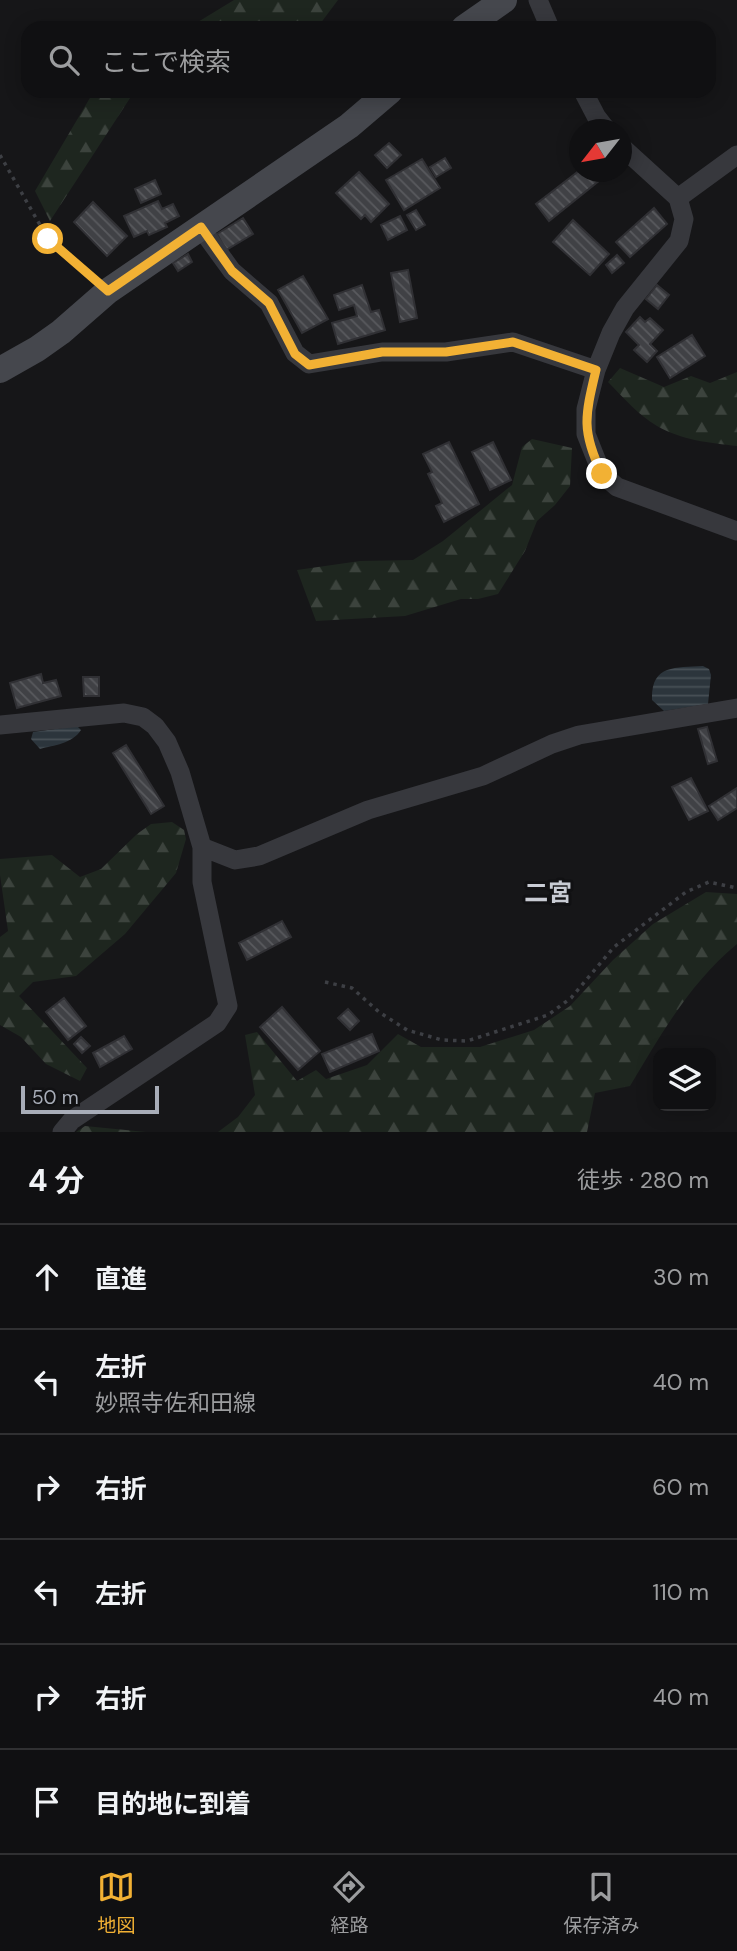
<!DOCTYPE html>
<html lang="ja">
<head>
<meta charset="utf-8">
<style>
  body { margin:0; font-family:"DM Sans","Noto Sans JP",sans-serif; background:#1e1e20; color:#f1f3f6 }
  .controls { position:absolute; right:21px; bottom:21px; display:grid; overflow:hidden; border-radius:14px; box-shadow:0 4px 18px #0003 }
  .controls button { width:63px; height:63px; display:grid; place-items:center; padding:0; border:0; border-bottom:2px solid #303032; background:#101012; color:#f1f3f6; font:35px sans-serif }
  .compass { position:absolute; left:569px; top:119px; width:63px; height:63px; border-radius:50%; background:#101012; box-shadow:0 4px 18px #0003; rotate:239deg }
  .scale { position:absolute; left:21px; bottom:18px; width:138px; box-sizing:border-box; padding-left:7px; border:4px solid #a8adb8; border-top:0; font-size:19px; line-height:24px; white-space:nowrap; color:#a8adb8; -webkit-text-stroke:5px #111113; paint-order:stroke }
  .stop { position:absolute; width:21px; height:21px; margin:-16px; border:5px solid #f2b134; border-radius:50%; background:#fff }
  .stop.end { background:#f2b134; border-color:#fff; box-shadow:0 2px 7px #0008 }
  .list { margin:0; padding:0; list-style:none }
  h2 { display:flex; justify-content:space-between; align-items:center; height:91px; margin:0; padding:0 28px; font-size:30px }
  h2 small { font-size:23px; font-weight:400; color:#9c9d9f }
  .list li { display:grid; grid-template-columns:46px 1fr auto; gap:21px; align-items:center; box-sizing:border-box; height:105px; padding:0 28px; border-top:2px solid #303032 }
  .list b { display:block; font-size:26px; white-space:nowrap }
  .list p { margin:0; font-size:23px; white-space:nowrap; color:#9c9d9f }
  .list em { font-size:23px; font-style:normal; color:#9c9d9f }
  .icon { flex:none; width:38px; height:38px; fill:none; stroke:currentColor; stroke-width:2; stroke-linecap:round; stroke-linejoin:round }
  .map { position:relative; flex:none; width:737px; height:1132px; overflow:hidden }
  .search { position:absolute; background:#101012; box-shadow:0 4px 18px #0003; left:21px; right:21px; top:21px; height:77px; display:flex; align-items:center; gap:18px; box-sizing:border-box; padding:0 24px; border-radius:21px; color:#9c9d9f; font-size:26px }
  .sheet { height:721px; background:#101012 }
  nav { display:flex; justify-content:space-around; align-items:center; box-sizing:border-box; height:98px; border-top:2px solid #303032; background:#101012; font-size:19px; color:#9c9d9f }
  nav a { display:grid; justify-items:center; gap:4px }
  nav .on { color:#f2b134 }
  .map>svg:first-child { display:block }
  .forest { fill:url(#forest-firs) }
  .water { fill:url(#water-rules) }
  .building { fill:url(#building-back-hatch); stroke:#303034; stroke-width:2 }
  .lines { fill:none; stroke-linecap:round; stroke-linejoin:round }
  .path { stroke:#3d3f44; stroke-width:3.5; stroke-dasharray:3.5 5; stroke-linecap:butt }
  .minor { stroke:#37383d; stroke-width:19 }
  .secondary { stroke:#45474d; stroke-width:26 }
  .route { stroke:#f2b134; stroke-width:9 }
  .labels { text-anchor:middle; stroke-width:6; stroke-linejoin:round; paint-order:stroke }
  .neighbourhood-label { font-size:24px; font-weight:bold; fill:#c9ccd4; stroke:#111113 }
</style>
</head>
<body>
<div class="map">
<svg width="737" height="1132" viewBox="0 0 737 1132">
  <defs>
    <pattern id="forest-firs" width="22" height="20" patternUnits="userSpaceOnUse" patternTransform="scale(1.75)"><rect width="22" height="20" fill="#1e261f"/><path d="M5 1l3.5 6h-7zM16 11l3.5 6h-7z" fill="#3c433d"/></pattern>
    <pattern id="water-rules" width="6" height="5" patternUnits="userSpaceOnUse" patternTransform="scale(1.75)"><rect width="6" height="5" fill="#2c353c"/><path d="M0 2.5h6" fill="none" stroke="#485056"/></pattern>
    <pattern id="building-back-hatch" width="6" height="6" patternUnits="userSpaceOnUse" patternTransform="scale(1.75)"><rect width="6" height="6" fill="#404145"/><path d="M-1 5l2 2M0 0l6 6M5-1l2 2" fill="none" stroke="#595a5e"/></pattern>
  </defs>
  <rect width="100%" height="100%" fill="#161618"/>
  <path class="forest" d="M234 0H338L317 28H188Z
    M94 91H147L134 92 50 221 35 191Z
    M620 368 664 387 691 376 710 383 737 372V446C710 443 681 440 657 426 638 415 623 397 608 382Z
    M532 439 572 448 570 486 555 505 537 521 525 551 498 594 478 599H461L405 616 316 621 297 570 360 561 413 560 443 541 512 485 522 447Z
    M172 822 184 830 186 839 176 873 125 934 76 976 33 982 19 996 87 1068 80 1081 46 1064 21 1037 0 1025V937L8 931 0 875V859L52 855 80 877 101 869 137 834 151 824Z
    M706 892 737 894V944C690 983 661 1034 630 1086L595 1093 587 1132H218L238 1117 255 1095 245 1035 257 1032 297 1081 316 1070 326 1079 367 1065 398 1034 421 1047H480L534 1030 570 1006 613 960 653 924Z
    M85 1126 146 1132H76Z"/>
  <path class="water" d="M703 666 709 669 711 675 708 704 664 711 652 700C651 664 675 668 703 666Z
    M77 726 81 730C72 744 54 745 40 749L31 739 33 732Z"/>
  <path class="building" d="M389 143 401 155 387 168 375 155Z
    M445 158 451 168 436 177 430 167Z
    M422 159 440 188 404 210 386 180Z
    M580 170 594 172 600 180 549 221 536 204Z
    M359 172 389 204 371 222 365 215 361 219 336 193Z
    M155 180 161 194 141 203 135 189Z
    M158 201 162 209 173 204 179 216 165 223 167 227 149 235 147 231 134 237 124 216Z
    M93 202 127 236 107 256 74 222Z
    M654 208 667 224 630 257 616 242Z
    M416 210 425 225 416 230 407 215Z
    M400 216 407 230 388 240 381 225Z
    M243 218 253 234 226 250 217 234Z
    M573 220 609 254 590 275 553 242Z
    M188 254 192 262 178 271 173 263Z
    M617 255 624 263 612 273 606 265Z
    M408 270 417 318 400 322 391 273Z
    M303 276 328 319 302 333 278 290Z
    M362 285 371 312 379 310 385 330 338 344 332 323 357 316 354 305 339 310 334 295Z
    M657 285 669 295 658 309 646 299Z
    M640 317 645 322 650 318 663 330 650 344 657 351 647 362 634 350 639 345 626 332Z
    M692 335 705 356 670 378 657 357Z
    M449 442 479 504 444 522 436 506 442 503 428 474 432 472 423 454Z
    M493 442 511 480 490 490 472 452Z
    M41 674 43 683 56 680 61 696 17 708 10 683Z
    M83 677H99V696H84Z
    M707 727 717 761 708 764 698 729Z
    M126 745 164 806 151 814 113 753Z
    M691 778 708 811 689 820 672 787Z
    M737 788V808L718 820 709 806Z
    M282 921 291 937 247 960 239 943Z
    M64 998 86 1026 68 1040 46 1012Z
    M282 1007 320 1051 298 1070 260 1027Z
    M348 1009 359 1021 350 1030 338 1018Z
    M372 1034 379 1051 330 1072 322 1054Z
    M124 1036 132 1049 100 1067 93 1053Z
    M81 1037 90 1046 82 1053 74 1044Z"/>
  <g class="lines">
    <path class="path" d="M0 155 48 239 93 278
      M325 982 352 988 379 1012 407 1030 442 1040 467 1041 548 1015 571 998 614 947 686 892 709 882 737 888"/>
    <path class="minor" d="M538 0 550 28
      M583 91 596 116 607 130
      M622 147 678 198 684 219 679 241 625 308 611 333 596 370 586 409V434L602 474 617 487 737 531
      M678 198 737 155
      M200 227 232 271 269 303 295 353 309 364 382 352H446L513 342 596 370
      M0 725 124 713 143 717 155 726 167 742 180 772 202 847V882L228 1006 217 1023 72 1120 62 1132
      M202 847 235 860 259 856 368 810 483 776 552 744 579 735 737 708"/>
    <path class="secondary" d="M464 28 504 0
      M0 370 37 349 61 332 108 291 349 126 390 91"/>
  </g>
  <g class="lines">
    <path class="route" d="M48 239 108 291 201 227 232 271 269 303 295 354 309 365 382 352H446L513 342 596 370C585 416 581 431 602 474"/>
  </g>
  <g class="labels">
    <g class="neighbourhood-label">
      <text x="548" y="901">二宮</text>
    </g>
  </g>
</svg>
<div class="controls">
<button><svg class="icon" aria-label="layers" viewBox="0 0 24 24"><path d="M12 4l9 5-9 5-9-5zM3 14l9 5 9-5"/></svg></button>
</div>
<svg class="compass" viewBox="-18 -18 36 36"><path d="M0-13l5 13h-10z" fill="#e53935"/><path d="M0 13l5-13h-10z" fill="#9c9d9f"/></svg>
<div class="scale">50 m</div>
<div class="stop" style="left:48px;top:239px"></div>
<div class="stop end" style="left:602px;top:474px"></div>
<div class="search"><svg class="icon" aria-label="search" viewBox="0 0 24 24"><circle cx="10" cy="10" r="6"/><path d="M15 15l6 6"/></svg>ここで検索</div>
</div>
<section class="sheet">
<h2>4 分<small>徒歩 · 280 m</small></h2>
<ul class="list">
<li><svg class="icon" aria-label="ahead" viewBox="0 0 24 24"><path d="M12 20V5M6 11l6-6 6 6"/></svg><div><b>直進</b></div><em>30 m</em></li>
<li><svg class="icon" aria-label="left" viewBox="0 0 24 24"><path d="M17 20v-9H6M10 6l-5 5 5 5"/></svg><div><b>左折</b><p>妙照寺佐和田線</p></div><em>40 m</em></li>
<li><svg class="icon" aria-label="right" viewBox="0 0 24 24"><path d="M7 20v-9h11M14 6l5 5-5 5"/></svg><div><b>右折</b></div><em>60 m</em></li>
<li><svg class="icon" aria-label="left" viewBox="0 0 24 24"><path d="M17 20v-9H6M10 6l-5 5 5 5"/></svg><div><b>左折</b></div><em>110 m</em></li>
<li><svg class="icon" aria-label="right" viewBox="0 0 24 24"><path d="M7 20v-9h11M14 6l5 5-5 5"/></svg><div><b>右折</b></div><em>40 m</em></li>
<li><svg class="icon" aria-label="arrive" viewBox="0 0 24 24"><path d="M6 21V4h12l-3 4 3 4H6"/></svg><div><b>目的地に到着</b></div></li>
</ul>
</section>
<nav>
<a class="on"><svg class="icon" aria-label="map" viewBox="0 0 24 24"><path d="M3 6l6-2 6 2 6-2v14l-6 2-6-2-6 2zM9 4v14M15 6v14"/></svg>地図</a>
<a><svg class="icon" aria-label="directions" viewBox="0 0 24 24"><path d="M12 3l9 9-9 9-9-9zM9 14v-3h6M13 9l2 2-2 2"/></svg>経路</a>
<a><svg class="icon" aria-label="saved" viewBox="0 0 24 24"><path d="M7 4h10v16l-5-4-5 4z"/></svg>保存済み</a>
</nav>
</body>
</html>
